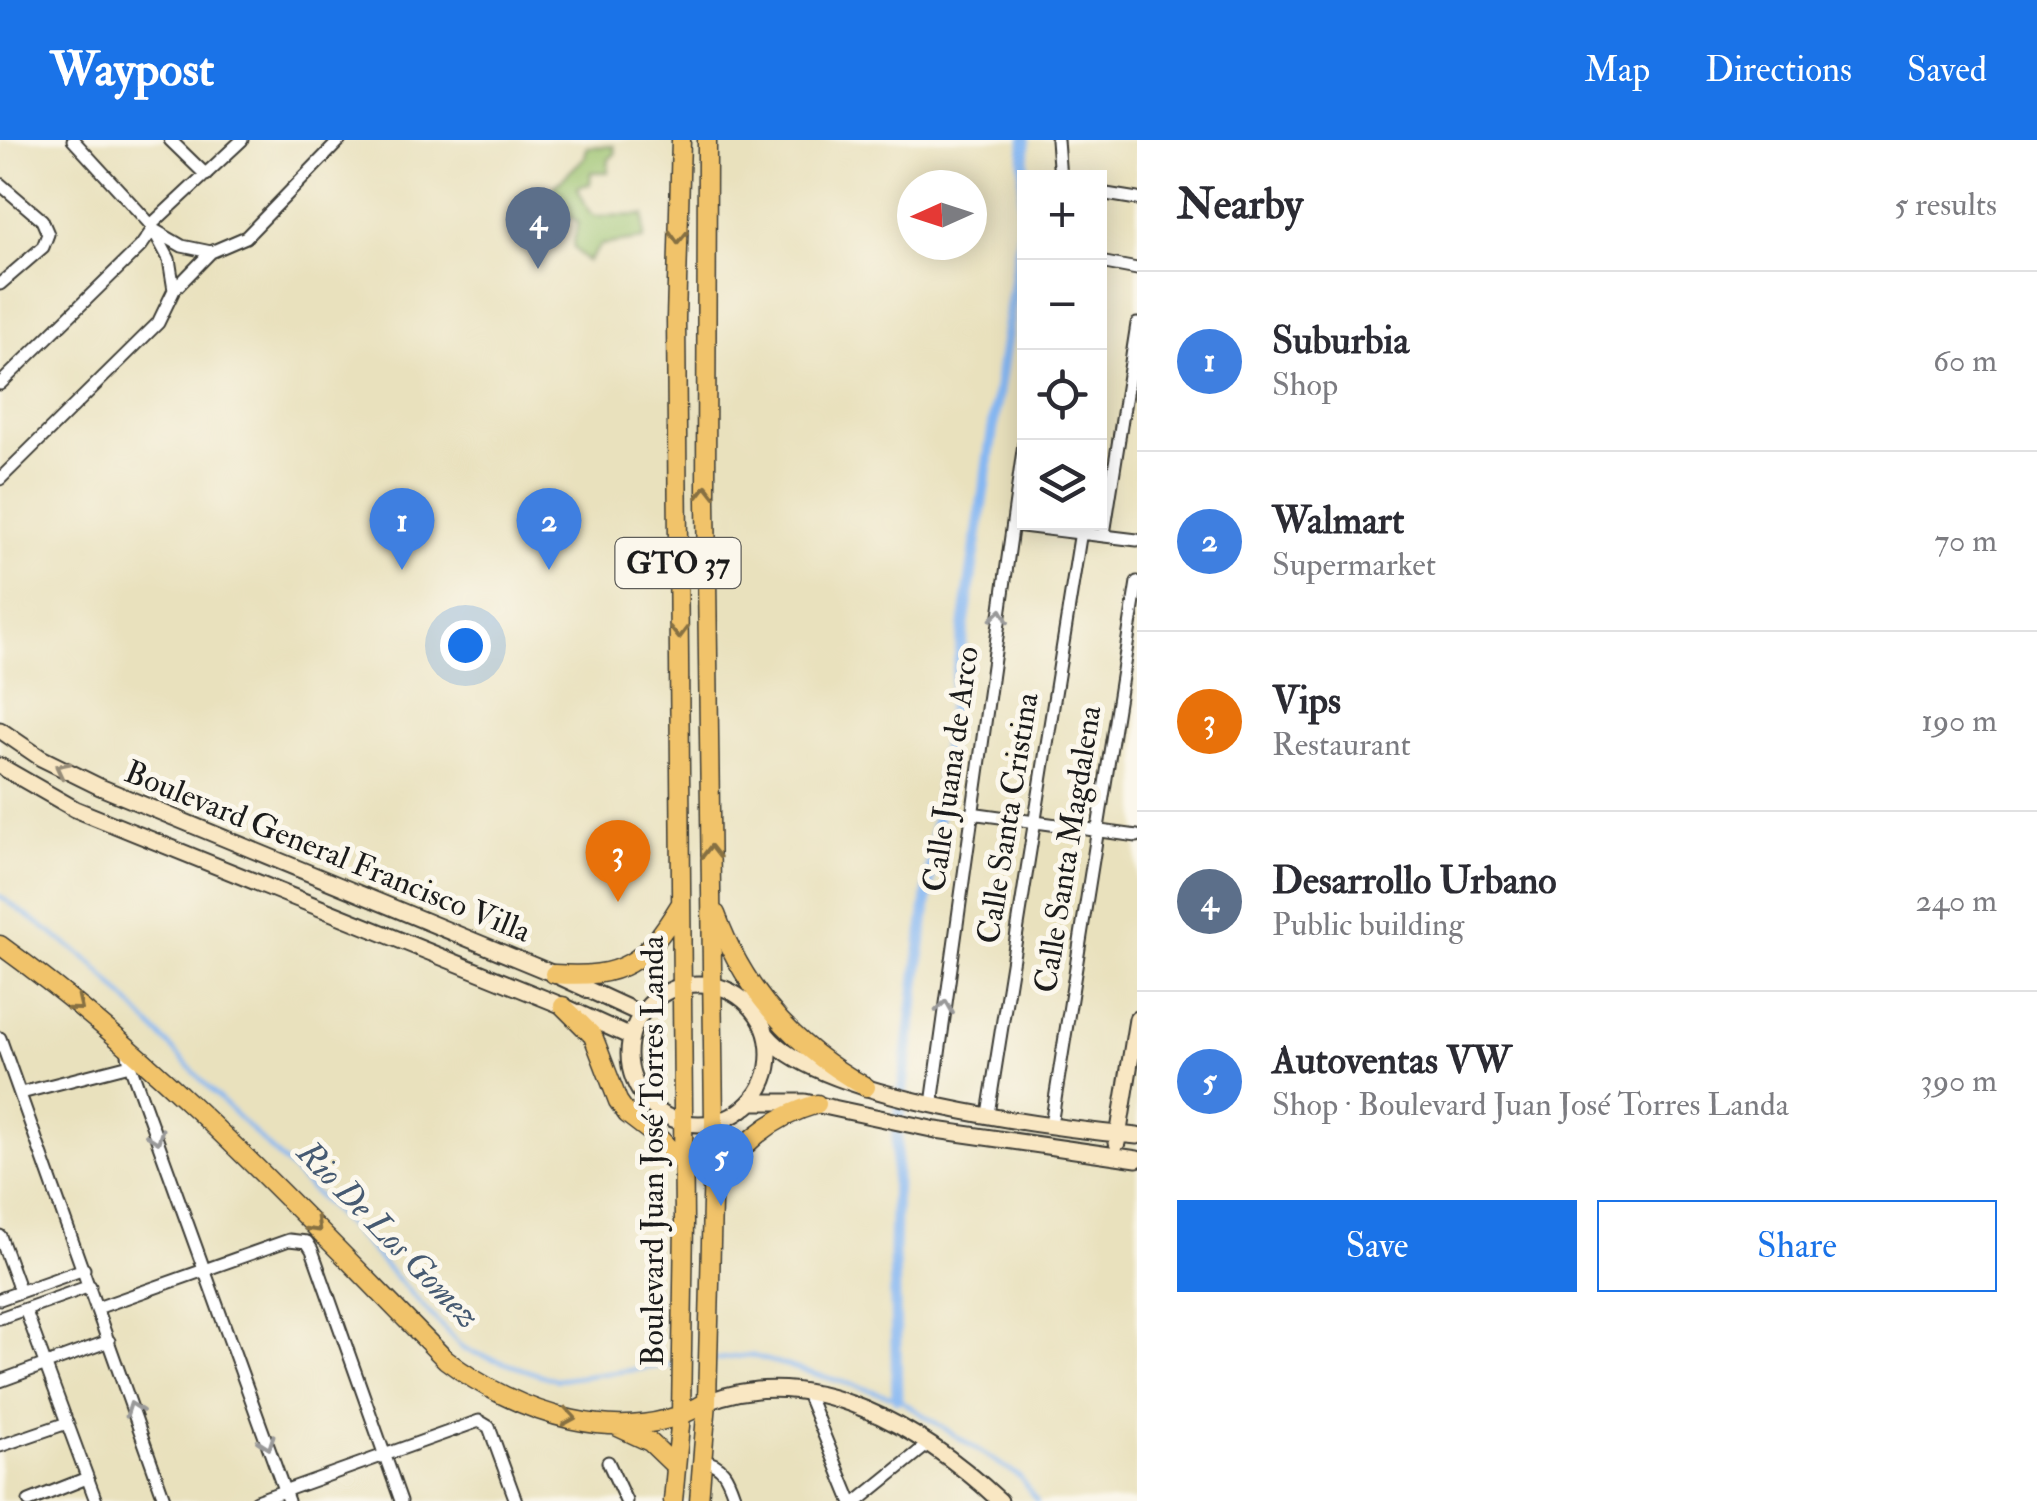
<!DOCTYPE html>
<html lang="en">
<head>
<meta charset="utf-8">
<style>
  body { margin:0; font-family:"IM FELL Double Pica",serif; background:#f2f2f3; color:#2b2b33 }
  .controls { position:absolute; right:30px; top:30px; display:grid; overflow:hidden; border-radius:0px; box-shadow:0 5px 25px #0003 }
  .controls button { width:90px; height:90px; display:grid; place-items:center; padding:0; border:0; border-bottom:2px solid #e1e1e2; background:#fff; color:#2b2b33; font:50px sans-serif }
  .compass { position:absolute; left:897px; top:30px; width:90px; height:90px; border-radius:50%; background:#fff; box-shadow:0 5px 25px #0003; rotate:267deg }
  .you { position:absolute; left:465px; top:505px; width:35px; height:35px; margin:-25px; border:8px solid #fff; border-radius:50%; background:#1a73e8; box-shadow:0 0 0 15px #1a73e833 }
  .badge { display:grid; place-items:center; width:65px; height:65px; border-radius:50%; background:#1a73e8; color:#fff; font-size:32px; font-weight:700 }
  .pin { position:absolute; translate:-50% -82px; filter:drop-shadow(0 2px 5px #0008) }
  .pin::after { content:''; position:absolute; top:52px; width:35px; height:30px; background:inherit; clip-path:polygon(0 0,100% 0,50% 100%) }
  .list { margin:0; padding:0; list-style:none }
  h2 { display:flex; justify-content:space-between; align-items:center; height:130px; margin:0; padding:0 40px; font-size:42px }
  h2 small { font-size:32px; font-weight:400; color:#7c7c81 }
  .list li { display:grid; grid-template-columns:65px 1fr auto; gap:30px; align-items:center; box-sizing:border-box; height:180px; padding:0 40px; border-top:2px solid #e1e1e2 }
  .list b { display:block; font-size:38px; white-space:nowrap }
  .list p { margin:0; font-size:32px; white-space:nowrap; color:#7c7c81 }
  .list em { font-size:32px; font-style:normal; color:#7c7c81 }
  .actions { display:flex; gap:20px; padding:30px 40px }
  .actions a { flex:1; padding:22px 0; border:2px solid #1a73e8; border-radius:0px; text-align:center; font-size:35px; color:#1a73e8 }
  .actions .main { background:#1a73e8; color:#fff }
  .icon { flex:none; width:55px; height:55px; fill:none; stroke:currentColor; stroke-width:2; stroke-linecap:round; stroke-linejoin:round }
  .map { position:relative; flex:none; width:1137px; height:1361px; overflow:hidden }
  header { display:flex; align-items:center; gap:60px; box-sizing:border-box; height:140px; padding:0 50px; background:#1a73e8; color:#fff }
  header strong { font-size:48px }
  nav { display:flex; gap:55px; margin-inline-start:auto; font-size:35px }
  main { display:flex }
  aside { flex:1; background:#fff }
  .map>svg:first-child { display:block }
  .green { fill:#9cc36f; stroke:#5c7046; stroke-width:2.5 }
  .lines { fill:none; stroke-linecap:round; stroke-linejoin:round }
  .stream { stroke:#86b7f2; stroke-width:4 }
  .canal { stroke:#86b7f2; stroke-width:11 }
  .street-casing { stroke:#3b3a34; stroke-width:15 }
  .secondary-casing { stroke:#3b3a34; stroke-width:19 }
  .primary-casing { stroke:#3b3a34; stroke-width:21 }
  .street { stroke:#fff; stroke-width:11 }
  .secondary { stroke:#f9e7c3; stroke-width:15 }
  .primary { stroke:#f1c36a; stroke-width:18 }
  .oneway { stroke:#867043 }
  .oneway2 { stroke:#999 }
  .oneway3 { stroke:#968c78 }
  .labels { text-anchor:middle; stroke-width:10; stroke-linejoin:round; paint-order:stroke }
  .shield { fill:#fbf7ec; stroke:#5f5e5a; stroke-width:2.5 }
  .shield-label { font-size:30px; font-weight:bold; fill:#1c1c1c }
  .street-label { font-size:32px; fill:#1c1c1c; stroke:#fbf7ec }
  .water-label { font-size:35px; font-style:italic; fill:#465a72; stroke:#fbf7ec }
</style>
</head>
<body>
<header>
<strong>Waypost</strong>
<nav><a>Map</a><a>Directions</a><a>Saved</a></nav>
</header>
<main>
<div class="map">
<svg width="1137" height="1361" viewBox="0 0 1137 1361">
  <rect width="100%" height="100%" fill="#fbf7ec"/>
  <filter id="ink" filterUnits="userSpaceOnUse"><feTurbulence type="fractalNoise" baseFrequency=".01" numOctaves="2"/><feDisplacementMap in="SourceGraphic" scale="20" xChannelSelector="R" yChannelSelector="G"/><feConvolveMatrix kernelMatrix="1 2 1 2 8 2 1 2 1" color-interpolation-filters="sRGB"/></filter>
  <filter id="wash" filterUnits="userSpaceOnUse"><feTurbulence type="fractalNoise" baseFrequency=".0048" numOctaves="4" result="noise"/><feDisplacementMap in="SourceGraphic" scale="40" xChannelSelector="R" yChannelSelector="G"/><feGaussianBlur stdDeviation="2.25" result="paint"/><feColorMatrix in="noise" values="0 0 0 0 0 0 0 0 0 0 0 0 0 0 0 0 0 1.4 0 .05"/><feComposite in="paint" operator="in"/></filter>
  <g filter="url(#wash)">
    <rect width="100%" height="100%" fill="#e9e1bd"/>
    <path class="green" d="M614 6 615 14 609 19 608 32H591L590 44 577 47 590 73 596 76 644 75V99L601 105 588 122 573 107 578 82 566 73 539 62 585 17 587 7Z"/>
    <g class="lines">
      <path class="stream" d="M0 756 90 821 211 950 349 1087 463 1209 556 1240 678 1224
        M712 1220 750 1215 897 1258 1020 1337 1037 1361"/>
      <path class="canal" d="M897 1258 894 1111 897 995 944 621 1022 89 1025 0"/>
    </g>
  </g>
  <g filter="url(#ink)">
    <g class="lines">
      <defs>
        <path id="street" d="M73 0 151 85
          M170 0 206 35
          M1057 0 1060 38
          M0 44 42 80 48 94 43 107 0 144
          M1100 53 1137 59
          M153 89 169 119 174 150
          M156 91 182 106 211 112
          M1100 122 1137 129
          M0 244 141 106 153 89 151 85 242 0
          M0 339 158 183 174 150 211 112 246 97 340 0
          M1014 385 1137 400
          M1104 394 1137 184
          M971 673 1137 696
          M0 898 165 1361
          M127 909 130 925 288 1361
          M21 953 130 925
          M932 964 1024 303
          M988 974 1081 391
          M1051 985 1137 442
          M0 1096 20 1151
          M0 1159 84 1129
          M97 1168 289 1100 307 1102 312 1110 401 1361
          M25 1169 96 1361
          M0 1178 90 1146
          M0 1241 109 1201
          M806 1251 851 1361
          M0 1306 67 1283
          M703 1321C726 1324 729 1342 736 1361
          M608 1322 626 1361
          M29 1361 87 1338
          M256 1361 479 1281 489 1287 516 1361
          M858 1361 927 1305"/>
        <path id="secondary" d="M0 590 41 618 100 647 554 834 641 874
          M0 626 75 669 563 866 631 897
          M629 914a70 70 0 1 1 140 0a70 70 0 1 1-140 0Z
          M767 895C818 959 1054 988 1137 996
          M746 967 752 962H805L936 990 1137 1019
          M1117 1003 1137 879
          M707 1262C813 1220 924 1290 1000 1361"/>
        <path id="primary" d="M716 774C744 851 795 908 866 947
          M0 805C165 924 304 1076 446 1220 516 1273 625 1312 707 1262
          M554 834C623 839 645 823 680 765
          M563 866 593 896 618 961 627 974 661 1000 684 1024
          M712 1048C739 1005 769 978 817 964
          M618 1287 650 1302 676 1327
          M673 1361 681 1275 684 1082 676 179 681 0
          M699 1361 707 1262 714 983 706 360 707 0"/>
      </defs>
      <use href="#street" class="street-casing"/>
      <use href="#secondary" class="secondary-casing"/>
      <use href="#primary" class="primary-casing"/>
      <use href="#street" class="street"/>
      <use href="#secondary" class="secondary"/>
      <use href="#primary" class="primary"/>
    </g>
    <defs><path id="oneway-chevron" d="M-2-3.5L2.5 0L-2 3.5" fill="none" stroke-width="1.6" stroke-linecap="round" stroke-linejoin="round" transform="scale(2.5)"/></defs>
    <g class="oneway">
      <use href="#oneway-chevron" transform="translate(678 97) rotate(92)"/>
      <use href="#oneway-chevron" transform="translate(706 352) rotate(-90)"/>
      <use href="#oneway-chevron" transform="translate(679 492) rotate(89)"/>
      <use href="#oneway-chevron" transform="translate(711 712) rotate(-90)"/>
      <use href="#oneway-chevron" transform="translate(77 865) rotate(39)"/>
      <use href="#oneway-chevron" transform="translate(315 1086) rotate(45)"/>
      <use href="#oneway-chevron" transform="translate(569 1277) rotate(9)"/>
    </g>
    <g class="oneway2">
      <use href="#oneway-chevron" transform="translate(1000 476) rotate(-82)"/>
      <use href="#oneway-chevron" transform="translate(945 867) rotate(-82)"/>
      <use href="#oneway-chevron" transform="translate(156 997) rotate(70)"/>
      <use href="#oneway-chevron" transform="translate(133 1269) rotate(-110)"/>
      <use href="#oneway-chevron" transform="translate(267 1303) rotate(70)"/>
    </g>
    <use class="oneway3" href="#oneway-chevron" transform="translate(62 629) rotate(-153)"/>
  </g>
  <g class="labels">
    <rect class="shield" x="615.5" y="398" width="125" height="50" rx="8"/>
    <g class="shield-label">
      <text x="678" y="433">GTO 37</text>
    </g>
    <g class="street-label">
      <text transform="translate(950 629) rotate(-82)" y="11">Calle Juana de Arco</text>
      <text transform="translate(1007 678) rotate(-81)" y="11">Calle Santa Cristina</text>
      <text transform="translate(1067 709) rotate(-81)" y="11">Calle Santa Magdalena</text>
      <text transform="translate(328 711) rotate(22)" y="11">Boulevard General Francisco Villa</text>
      <text transform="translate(652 1011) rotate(-90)" y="11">Boulevard Juan José Torres Landa</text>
    </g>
    <g class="water-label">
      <text transform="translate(389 1094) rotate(46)" y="12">Rio De Los Gomez</text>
    </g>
  </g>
</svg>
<div class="controls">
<button>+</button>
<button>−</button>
<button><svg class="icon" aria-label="locate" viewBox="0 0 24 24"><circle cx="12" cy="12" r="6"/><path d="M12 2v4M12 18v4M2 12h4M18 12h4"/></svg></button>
<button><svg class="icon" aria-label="layers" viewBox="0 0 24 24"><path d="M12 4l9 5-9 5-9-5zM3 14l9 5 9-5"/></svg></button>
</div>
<svg class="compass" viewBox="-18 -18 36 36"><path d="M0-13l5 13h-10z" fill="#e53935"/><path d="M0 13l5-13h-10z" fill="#7c7c81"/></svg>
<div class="you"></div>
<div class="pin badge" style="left:402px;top:430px;background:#3f7fe0">1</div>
<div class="pin badge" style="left:549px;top:430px;background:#3f7fe0">2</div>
<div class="pin badge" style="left:618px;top:762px;background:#e8710a">3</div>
<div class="pin badge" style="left:538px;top:129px;background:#5c6f8a">4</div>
<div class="pin badge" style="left:721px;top:1066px;background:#3f7fe0">5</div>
</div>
<aside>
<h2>Nearby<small>5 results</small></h2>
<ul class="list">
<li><span class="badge" style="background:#3f7fe0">1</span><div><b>Suburbia</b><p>Shop</p></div><em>60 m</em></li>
<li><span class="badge" style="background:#3f7fe0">2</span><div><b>Walmart</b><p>Supermarket</p></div><em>70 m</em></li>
<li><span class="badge" style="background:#e8710a">3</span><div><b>Vips</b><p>Restaurant</p></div><em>190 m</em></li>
<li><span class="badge" style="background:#5c6f8a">4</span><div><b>Desarrollo Urbano</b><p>Public building</p></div><em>240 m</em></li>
<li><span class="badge" style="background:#3f7fe0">5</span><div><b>Autoventas VW</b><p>Shop · Boulevard Juan José Torres Landa</p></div><em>390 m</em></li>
</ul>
<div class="actions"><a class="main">Save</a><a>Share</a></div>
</aside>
</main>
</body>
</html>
